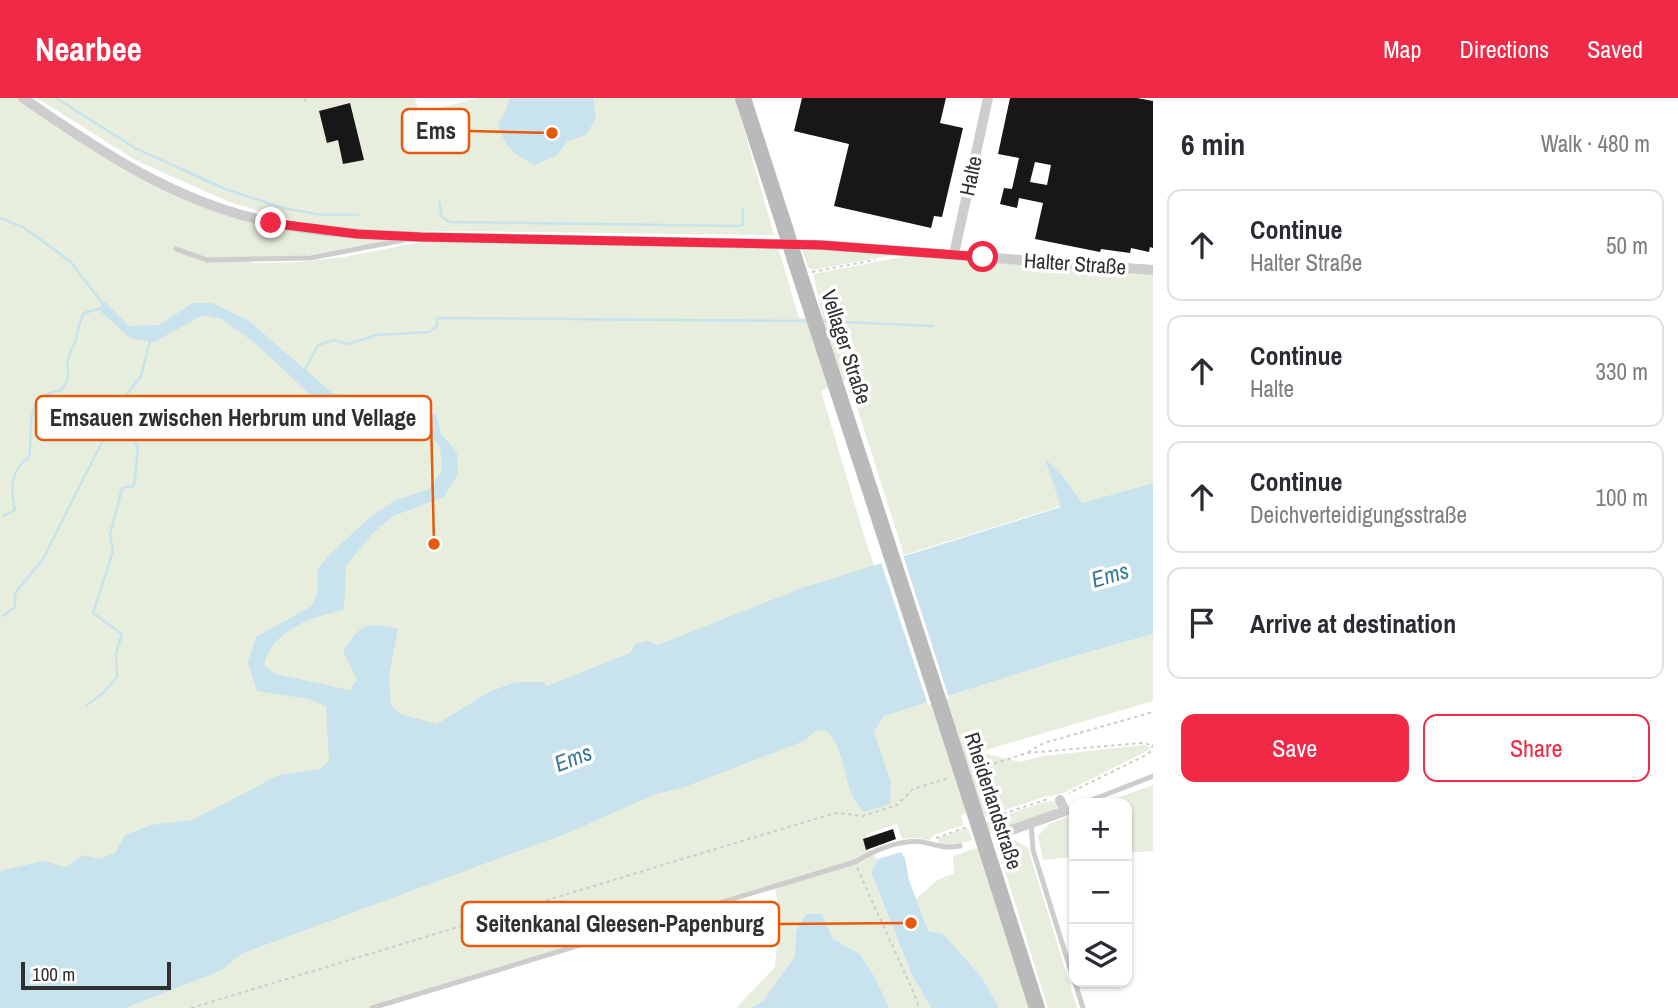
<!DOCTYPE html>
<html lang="en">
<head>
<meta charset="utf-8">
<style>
  body { margin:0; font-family:"Archivo Narrow",sans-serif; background:#f7f7f7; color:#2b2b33 }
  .controls { position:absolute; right:21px; bottom:21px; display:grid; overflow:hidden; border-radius:14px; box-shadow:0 2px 5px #0004 }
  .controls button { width:63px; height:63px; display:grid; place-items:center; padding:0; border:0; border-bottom:2px solid #e1e1e2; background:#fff; color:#2b2b33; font:35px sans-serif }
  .scale { position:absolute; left:21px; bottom:18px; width:150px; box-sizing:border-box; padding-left:7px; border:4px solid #303030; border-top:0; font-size:19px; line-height:24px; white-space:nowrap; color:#303030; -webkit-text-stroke:5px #fff; paint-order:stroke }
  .stop { position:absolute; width:21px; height:21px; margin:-16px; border:5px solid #f02946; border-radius:50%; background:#fff }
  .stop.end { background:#f02946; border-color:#fff; box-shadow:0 2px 7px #0008 }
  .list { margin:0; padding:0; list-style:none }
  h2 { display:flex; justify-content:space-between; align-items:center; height:91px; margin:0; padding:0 28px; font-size:30px }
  h2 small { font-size:23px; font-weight:400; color:#7c7c81 }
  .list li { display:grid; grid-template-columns:46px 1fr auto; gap:21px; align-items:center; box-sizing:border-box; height:112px; margin:0 14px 14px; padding:0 14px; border:2px solid #e1e1e2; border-radius:14px }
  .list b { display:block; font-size:26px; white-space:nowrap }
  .list p { margin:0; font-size:23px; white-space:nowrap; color:#7c7c81 }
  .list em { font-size:23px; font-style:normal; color:#7c7c81 }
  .actions { display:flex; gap:14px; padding:21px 28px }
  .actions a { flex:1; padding:16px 0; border:2px solid #f02946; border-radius:14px; text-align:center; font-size:24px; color:#f02946 }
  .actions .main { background:#f02946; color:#fff }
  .icon { flex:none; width:38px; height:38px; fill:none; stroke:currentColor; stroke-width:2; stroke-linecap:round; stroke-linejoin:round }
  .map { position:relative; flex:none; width:1153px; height:910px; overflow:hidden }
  header { display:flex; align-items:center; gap:42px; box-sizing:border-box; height:98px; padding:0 35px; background:#f02946; color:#fff }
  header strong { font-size:33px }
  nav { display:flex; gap:38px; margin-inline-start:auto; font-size:24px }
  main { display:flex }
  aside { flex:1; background:#fff }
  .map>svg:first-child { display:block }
  .green { fill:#e7eedd }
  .water { fill:#c8e2ee }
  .pier { fill:#fff }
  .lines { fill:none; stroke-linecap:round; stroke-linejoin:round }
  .stream { stroke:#c8e2ee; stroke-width:2.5 }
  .building { fill:#171717; fill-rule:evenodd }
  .path { stroke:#cdcdcd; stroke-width:2; stroke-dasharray:3.5 3.5; stroke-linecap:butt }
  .lane { stroke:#cdcdcd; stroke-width:5 }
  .street { stroke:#cdcdcd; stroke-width:10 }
  .secondary { stroke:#bababa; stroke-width:16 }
  .secondary-bridge { stroke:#bababa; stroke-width:16 }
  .route { stroke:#f02946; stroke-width:9 }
  .labels { text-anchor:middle; stroke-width:7; stroke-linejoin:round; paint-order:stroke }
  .street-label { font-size:21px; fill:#303030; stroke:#fff }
  .water-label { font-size:23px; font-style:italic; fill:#387998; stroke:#fff }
  .leader { fill:none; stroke:#e8590c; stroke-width:2.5 }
  .callout-dot { fill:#e8590c; stroke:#fff; stroke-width:2.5 }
  .callout { fill:#fff; stroke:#e8590c; stroke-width:2.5 }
  .callout-label { font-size:23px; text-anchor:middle; font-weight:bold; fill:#303030 }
</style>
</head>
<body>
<header>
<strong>Nearbee</strong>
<nav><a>Map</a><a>Directions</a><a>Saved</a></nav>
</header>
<main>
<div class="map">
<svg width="1153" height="910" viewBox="0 0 1153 910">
  <rect width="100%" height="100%" fill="#fff"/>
  <path class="green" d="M0 0H17L76 40 156 85 276 127 410 141 299 159 244 162 253 165 299 164 344 159 437 141 778 149 799 220 823 221 813 176 918 156 1153 175V385L1082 405 1063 378 1046 363 1061 408 904 457 848 281 821 293 866 444 922 605 1057 563 1153 536V603L979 654 1020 664 1043 658 1144 647 1150 649 1149 652 1061 696 1044 699 985 719 981 710 961 717 963 727 936 736 929 742 919 740 902 741 897 726 866 736 870 755 878 761 871 774 911 875 931 910H889L876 881 860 856 833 841 821 816H806L796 833 795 858 763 903 751 910H736L775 869 779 814 775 789 372 910H0Z
    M37 0H415L419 15 479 0H735L774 137 440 133 401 135 320 128 295 123 229 104 137 63Z
    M801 149 904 155 813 172 808 169Z
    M1153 687V753L1127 755V705H1103Z
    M1054 703 1058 708 1052 715 988 736 984 725 1044 704Z
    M1074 716V759L1043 762 1038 738 1049 726Z
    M968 730 972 742 951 749 938 745V740Z
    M1010 739 1028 750 1077 910H1048L996 744Z
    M979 749 1030 910H999L983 881 928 834 916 801 937 782 954 775 953 758Z"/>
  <path class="water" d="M510 0H593L596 20 586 37 568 43 557 57 535 67C512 55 506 51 498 26L505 14Z
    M105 204 129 228 159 227 193 205H212L249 223 332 295 436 316 441 336 457 354 458 376 444 399 393 418 373 435 346 468 344 512C313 518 272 532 264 567L275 576 350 592 357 582 343 553C362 525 365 524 398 531L389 578 391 607 400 616 437 626 489 594 516 584H544L547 588 630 555 635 546 647 543 658 547 802 490 1061 409 1045 361 1063 378 1082 405 1153 385V536L1057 563 884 618 874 634 891 685 890 706 863 714C860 708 854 702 851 695 843 674 843 648 826 632L816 633 804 643 682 690 656 696 565 736 243 855 220 873 125 910H0V774L3 772 44 763 65 769 84 757 99 761 115 755 125 737 151 727 192 722 279 677 320 671 329 663 326 608 309 601 257 593 248 564 256 539 312 508 318 493 317 473 329 457 367 422 395 402 428 392 442 373 440 349 426 331 401 321 331 310 317 303 255 245 222 221 203 217 154 244 130 240 98 211Z
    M901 754 905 760 909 782 928 833 943 836 983 881 999 910H931L911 875 871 774 878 761Z
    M806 816H822L833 841 860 856 876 881 889 910H751L763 903 795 858 796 833Z"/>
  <path class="pier" d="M902 454 949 600 928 607 880 461Z"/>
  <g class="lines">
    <path class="stream" d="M56 0 135 50 225 91 283 110 323 117H358
      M439 104 442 119 450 124 740 128 743 126V111
      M0 120 23 129 70 163 103 206
      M821 223 933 228
      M305 272 318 247 334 242 348 246 377 237 429 234 437 228V220L808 223
      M3 418 15 412C10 390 10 373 29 359 34 333 21 297 60 293 74 277 65 278 68 262 69 255 74 248 76 241 79 230 78 225 84 215L98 211
      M3 518 15 509V495L43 461 104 340 125 312 126 297 141 278 150 243
      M87 607 103 595 117 579 116 555 122 536 93 515 113 453 110 437 122 390 134 388 138 350 135 344 141 333 142 326 134 325 125 312"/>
  </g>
  <path class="building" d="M802 0H946L940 25 963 30 942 119 934 118 931 130 834 108 849 46 794 33Z
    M1010 0H1137L1153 3V150L1150 149 1149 154 1131 150 1130 155 1101 151 1100 154 1035 141 1043 105 1019 100 1017 110 1000 106 1004 90 1012 91 1019 60 998 56ZM1035 64 1051 67 1047 87 1030 84Z
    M350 5 364 62 343 66 338 42 327 45 319 13Z
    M893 731 896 741 866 752 863 741Z"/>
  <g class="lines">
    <path class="path" d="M305 0 306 4
      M812 174 875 162
      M1028 654 1044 645 1153 614
      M974 672 1027 655 1141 645 1153 647 1150 654 1146 657 1069 695
      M990 720 1048 701
      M936 740 967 729
      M857 770 914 895 919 910
      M191 910 828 717 838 715 863 718 897 707 913 691 949 680"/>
    <path class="lane" d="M176 151 207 162 310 160 404 142
      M1084 705 1153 678
      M1031 725 1033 752 1074 883
      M1075 884 1083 910
      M372 910 855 764C873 753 900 741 923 744 936 747 946 751 960 748"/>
    <path class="street" d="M23 0C99 53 179 106 271 124 320 135 371 137 420 139L821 147 1153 172
      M954 156 988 0
      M1009 733 1065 713 1060 702"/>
    <path class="secondary" d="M743 0 785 130
      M795 162 939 604
      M977 722 1037 910"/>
    <path class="secondary-bridge" d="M785 130 795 162
      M939 604 977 722"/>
  </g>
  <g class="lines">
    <path class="route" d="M271 125 357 136 421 139 821 147 983 159"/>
  </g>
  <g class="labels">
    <g class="street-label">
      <text transform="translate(971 78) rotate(-78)" y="7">Halte</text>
      <text transform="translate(1075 166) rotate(4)" y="7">Halter Straße</text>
      <text transform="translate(846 249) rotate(72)" y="7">Vellager Straße</text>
      <text transform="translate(993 703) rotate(72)" y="7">Rheiderlandstraße</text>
    </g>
    <g class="water-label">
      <text transform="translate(1110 477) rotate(-16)" y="8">Ems</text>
      <text transform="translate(573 660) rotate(-21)" y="8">Ems</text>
    </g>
  </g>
  <path class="leader" d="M552 35L469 33M434 446L431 320M911 825L779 826"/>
  <g class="callout-dot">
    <circle cx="552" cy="35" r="7"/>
    <circle cx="434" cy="446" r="7"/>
    <circle cx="911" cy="825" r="7"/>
  </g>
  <g class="callout">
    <rect x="402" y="11" width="67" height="44" rx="7"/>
    <rect x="36" y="298" width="395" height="44" rx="7"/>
    <rect x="462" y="804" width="317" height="44" rx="7"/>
  </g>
  <g class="callout-label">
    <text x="436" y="41">Ems</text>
    <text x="233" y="328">Emsauen zwischen Herbrum und Vellage</text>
    <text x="620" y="834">Seitenkanal Gleesen-Papenburg</text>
  </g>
</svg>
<div class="controls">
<button>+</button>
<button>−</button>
<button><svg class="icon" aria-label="layers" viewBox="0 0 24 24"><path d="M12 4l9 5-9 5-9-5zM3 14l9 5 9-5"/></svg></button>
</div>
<div class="scale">100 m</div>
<div class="stop" style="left:983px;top:159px"></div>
<div class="stop end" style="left:271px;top:125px"></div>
</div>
<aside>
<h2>6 min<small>Walk · 480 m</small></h2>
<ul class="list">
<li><svg class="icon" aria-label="ahead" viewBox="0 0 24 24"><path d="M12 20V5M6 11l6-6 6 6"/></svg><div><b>Continue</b><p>Halter Straße</p></div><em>50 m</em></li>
<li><svg class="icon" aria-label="ahead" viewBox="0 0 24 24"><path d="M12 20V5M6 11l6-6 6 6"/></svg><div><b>Continue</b><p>Halte</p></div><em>330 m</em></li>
<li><svg class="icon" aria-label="ahead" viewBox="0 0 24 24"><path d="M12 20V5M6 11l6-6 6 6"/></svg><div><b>Continue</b><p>Deichverteidigungsstraße</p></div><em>100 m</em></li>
<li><svg class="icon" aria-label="arrive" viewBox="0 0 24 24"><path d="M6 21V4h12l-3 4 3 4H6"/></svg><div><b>Arrive at destination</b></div></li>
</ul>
<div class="actions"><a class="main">Save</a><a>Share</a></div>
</aside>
</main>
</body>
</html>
